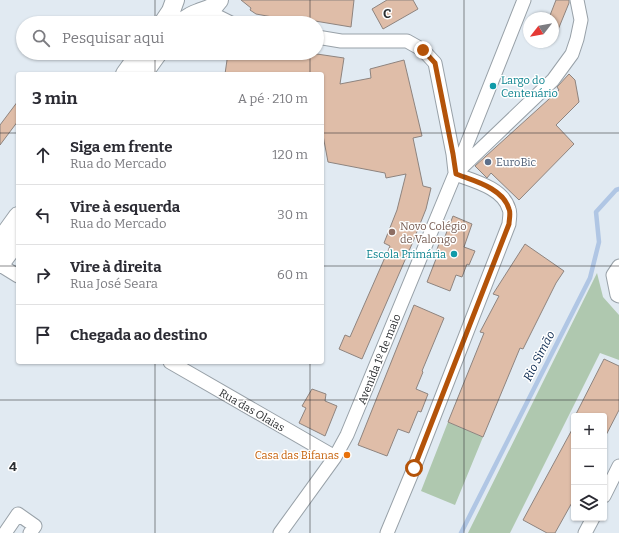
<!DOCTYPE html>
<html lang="pt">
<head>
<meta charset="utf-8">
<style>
  body { margin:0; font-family:Bitter,serif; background:#f2f2f3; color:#2b2b33 }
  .controls { position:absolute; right:12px; bottom:12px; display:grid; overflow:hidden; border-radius:4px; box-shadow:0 1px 3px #0004 }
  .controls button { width:36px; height:36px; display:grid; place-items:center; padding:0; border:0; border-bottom:1px solid #e1e1e2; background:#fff; color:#2b2b33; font:20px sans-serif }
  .compass { position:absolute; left:523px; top:12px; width:36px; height:36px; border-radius:50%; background:#fff; box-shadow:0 1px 3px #0004; rotate:239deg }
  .stop { position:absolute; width:12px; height:12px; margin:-9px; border:3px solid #b45309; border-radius:50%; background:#fff }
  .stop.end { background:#b45309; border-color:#fff; box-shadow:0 1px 4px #0008 }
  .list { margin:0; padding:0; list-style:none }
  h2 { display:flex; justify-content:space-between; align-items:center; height:52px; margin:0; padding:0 16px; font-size:17px }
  h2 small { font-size:13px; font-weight:400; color:#7c7c81 }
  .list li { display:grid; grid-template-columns:26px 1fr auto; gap:12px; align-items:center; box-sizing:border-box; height:60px; padding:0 16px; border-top:1px solid #e1e1e2 }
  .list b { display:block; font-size:15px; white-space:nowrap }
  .list p { margin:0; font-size:13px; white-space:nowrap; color:#7c7c81 }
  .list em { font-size:13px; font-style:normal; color:#7c7c81 }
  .icon { flex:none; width:22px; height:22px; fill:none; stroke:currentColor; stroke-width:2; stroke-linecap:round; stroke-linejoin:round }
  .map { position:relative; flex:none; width:619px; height:533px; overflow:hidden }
  .search { position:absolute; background:#fff; box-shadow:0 1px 3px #0004; left:16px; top:16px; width:308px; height:44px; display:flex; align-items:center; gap:10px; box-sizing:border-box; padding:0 14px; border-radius:22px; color:#7c7c81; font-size:15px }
  .panel { position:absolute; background:#fff; box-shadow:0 1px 3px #0004; left:16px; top:72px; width:308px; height:292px; border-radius:4px }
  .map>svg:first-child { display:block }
  .green { fill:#afc8af }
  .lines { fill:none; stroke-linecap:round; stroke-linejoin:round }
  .stream { stroke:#b0c6e4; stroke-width:4.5 }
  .building { fill:#dfbda8; stroke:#8e847f }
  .street-casing { stroke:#98a1a8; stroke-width:15 }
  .secondary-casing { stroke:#98a1a8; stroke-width:20 }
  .street { stroke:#fff; stroke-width:13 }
  .secondary { stroke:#fff; stroke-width:18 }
  .route { stroke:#b45309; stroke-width:5 }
  .grid { fill:none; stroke:#2b2e31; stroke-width:1; stroke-opacity:0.55 }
  .culture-dot { fill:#0f9aa8; stroke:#fff; stroke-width:1.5 }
  .service-dot { fill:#5c6f8a; stroke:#fff; stroke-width:1.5 }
  .education-dot { fill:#8d6e63; stroke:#fff; stroke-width:1.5 }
  .food-dot { fill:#e8710a; stroke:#fff; stroke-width:1.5 }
  .labels { text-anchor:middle; stroke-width:3; stroke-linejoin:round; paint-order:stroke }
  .culture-label { font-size:11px; fill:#0d838f; stroke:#fff; text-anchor:start }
  .service-label { font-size:11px; fill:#4e5e75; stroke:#fff; text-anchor:start }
  .education-label { font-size:11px; fill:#785e54; stroke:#fff; text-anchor:start }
  .street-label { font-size:11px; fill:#2b2e31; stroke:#fff }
  .food-label { font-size:11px; fill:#c56008; stroke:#fff; text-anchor:end }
  .water-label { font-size:12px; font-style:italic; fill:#0d2b51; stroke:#fff }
  .grid-label { font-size:13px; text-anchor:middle; font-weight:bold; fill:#2b2e31; stroke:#fff; stroke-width:3; stroke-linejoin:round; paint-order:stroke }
</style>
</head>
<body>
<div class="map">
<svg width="619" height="533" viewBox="0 0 619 533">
  <rect width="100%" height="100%" fill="#e1eaf2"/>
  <path class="green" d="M597 273 603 297 619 315V360L600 353 510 533H468Z
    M448 422 483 437 455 505 421 491Z"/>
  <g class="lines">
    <path class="stream" d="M461 533 590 278 599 242 596 212 616 190 619 189"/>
  </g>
  <path class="building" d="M241 0H354L351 27 291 17 289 20 256 14 250 10 251 8Z
    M387 0H413L418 9 383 29 372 9Z
    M556 0H569V3L553 42V18H549Z
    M228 53H310L344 58 340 84 371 78 370 69 404 60 422 136 413 138 423 186 431 188 426 209 412 244 362 359 339 349 345 335 350 337 390 246 384 243 397 210 406 174 386 178 385 173 328 162 322 130V74H225Z
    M569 74 575 80 579 102 556 125 574 144 519 200 491 173 487 178 475 166 559 90 557 87Z
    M18 101V121L0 145V125Z
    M453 216 472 224 464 247 475 251 469 265 467 264 462 277 456 275 450 291 427 282 436 259 434 258 441 238 444 239Z
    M525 244 564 271 556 283 523 349 520 348 483 437 448 422 484 333 480 332 499 296 493 294Z
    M414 305 444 318 422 371 423 372 416 389 428 394 421 412 418 411 409 433 398 429 387 456 358 445Z
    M604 359 619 366V410L604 439V416H575Z
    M312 389 326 394 325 401 337 406 325 436 299 423 306 408 302 406Z
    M574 426V499L555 533H547L523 520Z"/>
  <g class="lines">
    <defs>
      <path id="street" d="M207 11 231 23
        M317 37 341 41H407L423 50 435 63 453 154 455 172
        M458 171 553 80 572 54 577 39 581 20 577 0
        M0 265 18 276
        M619 266 613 275 617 295 619 296
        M170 362 335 457
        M604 496 619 466
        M5 533 18 514 35 526 30 533
        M280 533 335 457 347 435 455 174 524 0
        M387 533 414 468 509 224C509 220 511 213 509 209 503 188 474 181 455 174
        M585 533 593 518"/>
      <path id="secondary" d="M163 23 171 11 175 0
        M181 23C186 19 191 15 198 13 208 9 212 10 219 0
        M125 74 140 53
        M143 74 158 53
        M0 241 18 216
        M0 264 18 240"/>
    </defs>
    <use href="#street" class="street-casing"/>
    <use href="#secondary" class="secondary-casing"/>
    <use href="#street" class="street"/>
    <use href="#secondary" class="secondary"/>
  </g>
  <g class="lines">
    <path class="route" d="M414 468 509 224C509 220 511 213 509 209 503 188 474 181 456 174L453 154 435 63 423 50"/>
  </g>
  <path class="grid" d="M155 0V23M310 0V23M464 0V533M155 53V74M310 53V74M0 133H18M322 133H619M0 266H18M322 266H619M155 362V533M310 362V533M0 400H619"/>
  <g class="culture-dot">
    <circle cx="493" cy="86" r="4"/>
    <circle cx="454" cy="254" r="4"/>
  </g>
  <circle class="service-dot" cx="488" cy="162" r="4"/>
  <circle class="education-dot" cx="392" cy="232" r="4"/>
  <circle class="food-dot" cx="347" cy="455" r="4"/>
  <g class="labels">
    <g class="culture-label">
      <text x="501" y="84">Largo do<tspan x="501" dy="13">Centenário</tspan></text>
      <text x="446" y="258" text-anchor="end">Escola Primária</text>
    </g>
    <g class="service-label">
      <text x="496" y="166">EuroBic</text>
    </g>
    <g class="education-label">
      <text x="400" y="230">Novo Colégio<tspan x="400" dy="13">de Valongo</tspan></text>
    </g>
    <g class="street-label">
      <text transform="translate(379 359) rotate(-68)" y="4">Avenida 1º de maio</text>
      <text transform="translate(252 410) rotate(30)" y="4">Rua das Olaias</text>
    </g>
    <g class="food-label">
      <text x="339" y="459">Casa das Bifanas</text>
    </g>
    <g class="water-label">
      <text transform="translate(539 356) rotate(-63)" y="4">Rio Simão</text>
    </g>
  </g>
  <g class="grid-label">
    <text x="387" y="18">C</text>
    <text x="13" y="471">4</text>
  </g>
</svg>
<div class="controls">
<button>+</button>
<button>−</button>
<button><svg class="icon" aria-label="layers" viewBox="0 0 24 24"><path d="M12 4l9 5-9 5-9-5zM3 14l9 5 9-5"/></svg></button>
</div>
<svg class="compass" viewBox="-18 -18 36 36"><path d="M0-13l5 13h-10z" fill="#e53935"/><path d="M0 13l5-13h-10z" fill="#7c7c81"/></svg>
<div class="stop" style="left:414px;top:468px"></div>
<div class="stop end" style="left:423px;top:50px"></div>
<div class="search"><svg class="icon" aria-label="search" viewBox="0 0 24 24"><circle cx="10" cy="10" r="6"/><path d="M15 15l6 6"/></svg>Pesquisar aqui</div>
<section class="panel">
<h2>3 min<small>A pé · 210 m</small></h2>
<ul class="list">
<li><svg class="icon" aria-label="ahead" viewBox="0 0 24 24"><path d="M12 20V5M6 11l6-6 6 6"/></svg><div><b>Siga em frente</b><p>Rua do Mercado</p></div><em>120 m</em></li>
<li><svg class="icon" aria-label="left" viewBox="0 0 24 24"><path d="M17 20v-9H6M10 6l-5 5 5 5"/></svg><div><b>Vire à esquerda</b><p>Rua do Mercado</p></div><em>30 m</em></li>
<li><svg class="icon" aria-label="right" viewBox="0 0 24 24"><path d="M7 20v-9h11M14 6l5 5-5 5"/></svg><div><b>Vire à direita</b><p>Rua José Seara</p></div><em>60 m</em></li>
<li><svg class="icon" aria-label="arrive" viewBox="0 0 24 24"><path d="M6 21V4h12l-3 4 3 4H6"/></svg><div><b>Chegada ao destino</b></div></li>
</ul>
</section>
</div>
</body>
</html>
